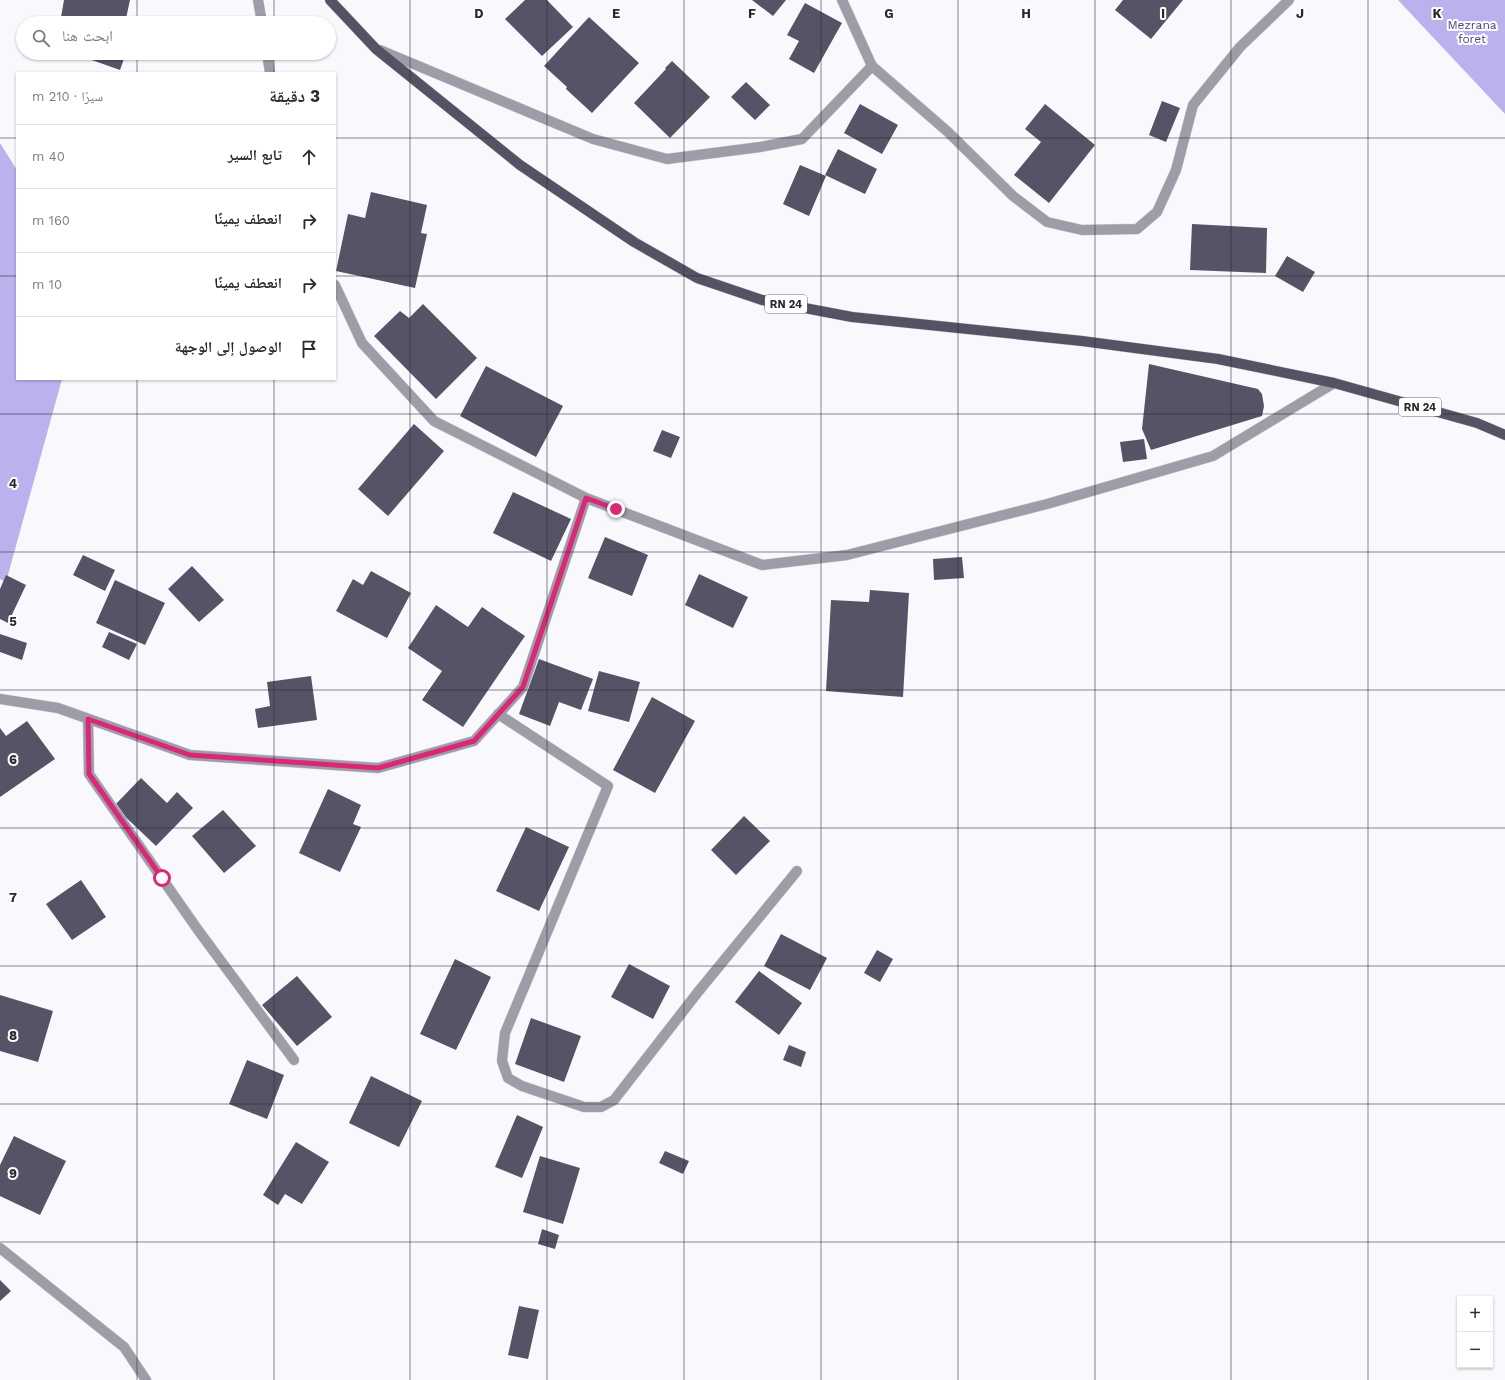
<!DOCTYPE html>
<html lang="ar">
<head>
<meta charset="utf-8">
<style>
  body { margin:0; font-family:"Work Sans","Noto Naskh Arabic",sans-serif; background:#f7f7f7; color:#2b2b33; direction:rtl }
  .controls { position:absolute; right:12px; bottom:12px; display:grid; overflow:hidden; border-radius:0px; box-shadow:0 1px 3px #0004 }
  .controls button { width:36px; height:36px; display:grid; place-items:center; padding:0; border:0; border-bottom:1px solid #e1e1e2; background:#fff; color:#2b2b33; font:20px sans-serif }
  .stop { position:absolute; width:12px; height:12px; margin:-9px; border:3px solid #db2777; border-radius:50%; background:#fff }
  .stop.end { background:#db2777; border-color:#fff; box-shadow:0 1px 4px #0008 }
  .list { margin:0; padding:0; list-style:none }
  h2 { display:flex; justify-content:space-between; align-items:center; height:52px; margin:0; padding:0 16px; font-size:17px }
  h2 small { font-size:13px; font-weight:400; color:#7c7c81 }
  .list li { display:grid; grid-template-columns:26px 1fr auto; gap:12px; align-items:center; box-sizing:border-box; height:64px; padding:0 16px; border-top:1px solid #e1e1e2 }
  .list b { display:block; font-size:15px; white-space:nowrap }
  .list em { font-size:13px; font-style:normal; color:#7c7c81 }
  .icon { flex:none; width:22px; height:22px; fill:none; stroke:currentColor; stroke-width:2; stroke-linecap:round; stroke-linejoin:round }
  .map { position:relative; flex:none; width:1505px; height:1380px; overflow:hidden; direction:ltr }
  .search { position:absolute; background:#fff; box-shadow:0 1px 3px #0004; left:16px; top:16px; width:320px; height:44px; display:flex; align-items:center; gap:10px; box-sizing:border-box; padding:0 14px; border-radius:22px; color:#7c7c81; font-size:15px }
  .panel { position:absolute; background:#fff; box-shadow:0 1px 3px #0004; left:16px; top:72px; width:320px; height:308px; border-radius:0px; direction:rtl }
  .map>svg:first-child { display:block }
  .forest { fill:#bcb1ec }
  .building { fill:#565366 }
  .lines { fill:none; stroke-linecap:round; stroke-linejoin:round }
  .minor-casing { stroke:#d4d2d8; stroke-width:11 }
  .major-casing { stroke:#d4d2d8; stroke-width:11 }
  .minor { stroke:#9e9da7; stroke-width:10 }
  .major { stroke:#555263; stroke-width:10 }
  .route { stroke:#db2777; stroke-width:5 }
  .grid { fill:none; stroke:#292730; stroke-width:1; stroke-opacity:0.55 }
  .labels { text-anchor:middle; stroke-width:4; stroke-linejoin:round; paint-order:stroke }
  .shield { fill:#fff; stroke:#69686e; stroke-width:1 }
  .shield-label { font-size:11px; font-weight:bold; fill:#292730 }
  .park-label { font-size:12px; fill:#513f85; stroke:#fff }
  .grid-label { font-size:13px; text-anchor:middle; font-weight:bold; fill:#292730; stroke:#fff; stroke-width:4; stroke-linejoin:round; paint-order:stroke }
</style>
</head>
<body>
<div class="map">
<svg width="1505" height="1380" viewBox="0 0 1505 1380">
  <rect width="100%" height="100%" fill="#f9f8fd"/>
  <path class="forest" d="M1398 0H1505V114Z
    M0 143 17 170V379H62L6 582 0 579Z"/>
  <path class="building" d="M64 0H130L125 23H60Z
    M525 0H547L573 27 542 56 505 19Z
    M752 0H786L773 16Z
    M1123 0H1183L1151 39 1115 10Z
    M805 3 842 23 814 73 789 59 799 41 787 35Z
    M589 17 639 63 592 113 566 89 567 87 544 66Z
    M72 53H82L89 55V53H126L120 70Z
    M672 61 710 97 670 138 634 103 666 69 665 68Z
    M746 82 770 105 755 120 731 97Z
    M1162 101 1180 108 1166 142 1149 135Z
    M860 104 898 125 882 154 844 133Z
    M1045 104 1095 145 1049 203 1014 175 1041 142 1025 129Z
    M838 149 877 169 865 194 825 175Z
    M800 165 826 176 809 216 783 204Z
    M371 192 427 205 421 233 427 234 415 288 336 271 348 214 365 218Z
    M1192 224 1267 228 1266 273 1190 270Z
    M1287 256 1315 272 1303 292 1275 276Z
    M423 304 477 358 436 399 374 336 400 311 409 318Z
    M1149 364 1258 389 1262 394 1264 406 1262 416 1151 450 1142 429Z
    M486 366 563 406 536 457 460 416Z
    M414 424 444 451 388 516 358 489Z
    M662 430 680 437 671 458 653 451Z
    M1144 439 1147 459 1123 462 1120 442Z
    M513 492 571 519 551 561 493 533Z
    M605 537 648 555 632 596 588 578Z
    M83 555 115 570 105 591 73 575Z
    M962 557 964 578 934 580 933 559Z
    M192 566 224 600 199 622 168 589Z
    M371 571 411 593 387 638 336 611 353 579 363 585Z
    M699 574 748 597 733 628 685 605Z
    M6 575 26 585 8 623 0 619V589Z
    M115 580 165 603 145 645 96 623Z
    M870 590 909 593 903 697 826 691 831 600 869 602Z
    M436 605 468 627 482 607 525 636 463 727 422 700 442 671 408 648Z
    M109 632 137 644 129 660 102 647Z
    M0 634 27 643 22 660 0 652Z
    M539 659 593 679 581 710 559 702 550 726 519 714Z
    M599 671 640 682 629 722 588 711Z
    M311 676 317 720 258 728 255 709 270 706 267 682Z
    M652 697 695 721 655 793 613 770Z
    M27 721 55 759 0 797V728L6 736Z
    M141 778 167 803 177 792 193 808 156 846 114 806Z
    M328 789 361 805 353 824 361 827 340 872 299 853Z
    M223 810 256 846 224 873 192 836Z
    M744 816 770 841 736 875 711 850Z
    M526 827 569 847 539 911 496 891Z
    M81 880 106 917 72 940 46 904Z
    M781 934 827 958 810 990 764 966Z
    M877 950 893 959 880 982 864 973Z
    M455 959 491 977 456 1050 420 1034Z
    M629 964 670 986 653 1019 611 997Z
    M759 971 802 1003 779 1035 735 1002Z
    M297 976 332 1017 297 1046 262 1005Z
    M0 995 53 1011 38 1062 0 1051Z
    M531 1018 581 1036 564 1082 515 1064Z
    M789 1045 806 1052 801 1067 783 1060Z
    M247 1060 284 1075 267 1119 229 1104Z
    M371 1076 422 1101 399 1147 349 1123Z
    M517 1115 543 1127 522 1178 495 1167Z
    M14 1136 66 1161 40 1215 0 1196V1165Z
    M296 1142 329 1162 302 1204 285 1194 278 1205 263 1195Z
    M665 1151 689 1161 683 1174 659 1163Z
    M540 1156 580 1168 563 1224 523 1212Z
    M542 1229 559 1235 555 1249 538 1244Z
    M0 1280 11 1291 0 1301Z
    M519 1306 539 1310 528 1359 508 1355Z"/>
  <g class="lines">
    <defs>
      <path id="minor" d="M258 0 262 23
        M380 50 593 139 667 159 760 147 802 139 872 66 842 0
        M267 53 270 73
        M872 66 948 132 1013 196 1047 222 1082 230 1137 229 1157 212 1176 170 1193 105 1240 47 1289 0
        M335 285 362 343 434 421 586 498 762 565 847 555 1047 504 1213 456 1334 383
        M0 699 58 708 190 755 378 768 474 741 523 687 586 498
        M498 714 608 786 505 1033 502 1061 508 1078 522 1086 584 1107H601L614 1100 698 992 797 871
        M88 719 89 774 198 930 294 1060
        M0 1248 124 1347 146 1380"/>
      <path id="major" d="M330 0 376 49 520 165 634 242 697 278 762 300 852 317 1082 341 1218 359 1334 383 1477 423 1505 435"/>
    </defs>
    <use href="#minor" class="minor-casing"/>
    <use href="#major" class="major-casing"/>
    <use href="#minor" class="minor"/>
    <use href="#major" class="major"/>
  </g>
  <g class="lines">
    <path class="route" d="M162 878 89 774 88 719 190 755 378 768 474 741 523 687 586 498 616 509"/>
  </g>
  <path class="grid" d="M137 0V23M274 0V23M410 0V1380M547 0V1380M684 0V1380M821 0V1380M958 0V1380M1095 0V1380M1231 0V1380M1368 0V1380M137 53V73M274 53V73M0 138H17M335 138H1505M0 276H17M335 276H1505M137 379V1380M274 379V1380M0 414H1505M0 552H1505M0 690H1505M0 828H1505M0 966H1505M0 1104H1505M0 1242H1505"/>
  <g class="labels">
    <g class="shield">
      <rect x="765" y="295" width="42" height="18" rx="3"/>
      <rect x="1399" y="398" width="42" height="18" rx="3"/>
    </g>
    <g class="shield-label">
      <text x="786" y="308">RN 24</text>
      <text x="1420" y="411">RN 24</text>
    </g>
    <g class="park-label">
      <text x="1472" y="29">Mezrana<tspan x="1472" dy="14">foret</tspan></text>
    </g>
  </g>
  <g class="grid-label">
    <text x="479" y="18">D</text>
    <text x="616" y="18">E</text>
    <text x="752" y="18">F</text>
    <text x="889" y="18">G</text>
    <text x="1026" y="18">H</text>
    <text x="1163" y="18">I</text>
    <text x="1300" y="18">J</text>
    <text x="1437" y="18">K</text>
    <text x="13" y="488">4</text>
    <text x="13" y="626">5</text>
    <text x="13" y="764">6</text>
    <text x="13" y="902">7</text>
    <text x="13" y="1040">8</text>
    <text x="13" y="1178">9</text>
  </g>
</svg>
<div class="controls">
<button>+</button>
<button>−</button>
</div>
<div class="stop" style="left:162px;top:878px"></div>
<div class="stop end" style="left:616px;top:509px"></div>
<div class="search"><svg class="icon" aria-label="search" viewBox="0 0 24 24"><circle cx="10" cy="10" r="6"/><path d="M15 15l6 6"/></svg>ابحث هنا</div>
<section class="panel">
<h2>3 دقيقة<small>سيرًا · 210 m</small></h2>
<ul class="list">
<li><svg class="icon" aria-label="ahead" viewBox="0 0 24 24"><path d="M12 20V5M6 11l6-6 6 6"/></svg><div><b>تابع السير</b></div><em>40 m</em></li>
<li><svg class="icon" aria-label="right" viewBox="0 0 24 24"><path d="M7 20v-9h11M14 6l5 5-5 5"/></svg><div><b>انعطف يمينًا</b></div><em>160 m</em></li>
<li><svg class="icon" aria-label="right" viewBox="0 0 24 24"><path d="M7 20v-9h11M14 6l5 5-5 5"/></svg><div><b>انعطف يمينًا</b></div><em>10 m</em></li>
<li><svg class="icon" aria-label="arrive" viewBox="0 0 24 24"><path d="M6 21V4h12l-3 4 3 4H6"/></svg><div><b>الوصول إلى الوجهة</b></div></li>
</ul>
</section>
</div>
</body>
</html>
